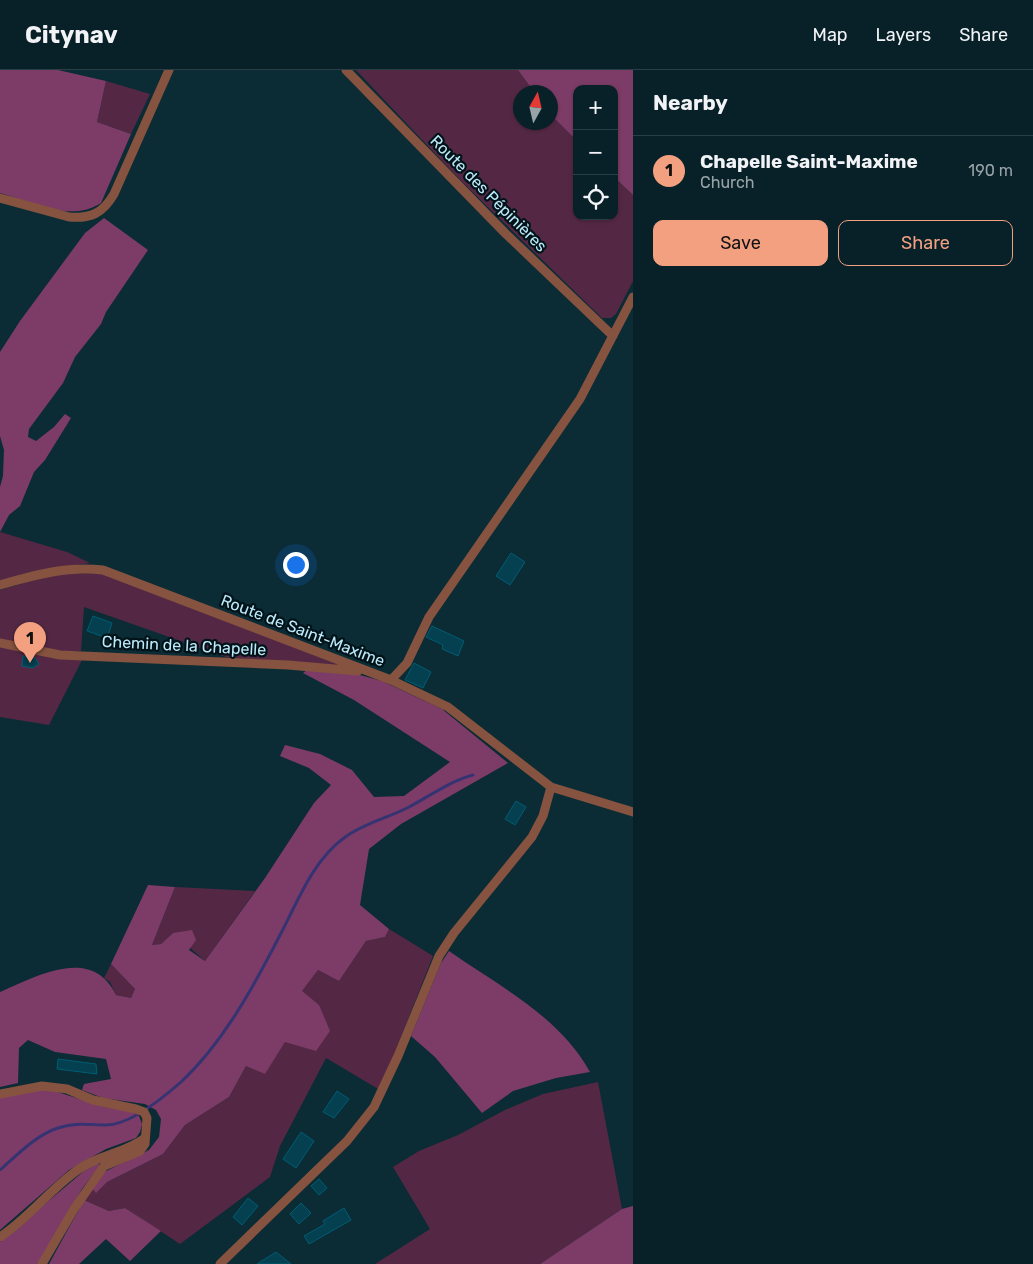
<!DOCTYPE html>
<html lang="en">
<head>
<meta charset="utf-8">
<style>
  body { margin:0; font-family:Rubik,sans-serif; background:#112830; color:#f1f3f6 }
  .controls { position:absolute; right:15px; top:15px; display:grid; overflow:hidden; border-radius:10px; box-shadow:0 1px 4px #0004 }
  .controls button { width:45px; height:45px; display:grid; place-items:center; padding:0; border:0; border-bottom:1px solid #293e45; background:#082028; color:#f1f3f6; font:25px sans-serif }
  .compass { position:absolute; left:513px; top:15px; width:45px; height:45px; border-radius:50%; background:#082028; box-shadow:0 1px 4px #0004; rotate:8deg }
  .you { position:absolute; left:295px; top:494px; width:18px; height:18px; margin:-12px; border:4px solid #fff; border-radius:50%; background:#1a73e8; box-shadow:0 0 0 8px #1a73e833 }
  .badge { display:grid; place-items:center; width:32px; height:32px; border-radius:50%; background:#f2a080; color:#111; font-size:16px; font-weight:700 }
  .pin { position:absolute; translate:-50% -41px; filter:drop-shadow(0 1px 2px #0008) }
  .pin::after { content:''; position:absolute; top:26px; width:18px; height:15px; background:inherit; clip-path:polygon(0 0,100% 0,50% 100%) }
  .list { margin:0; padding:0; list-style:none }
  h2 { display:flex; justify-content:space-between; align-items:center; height:65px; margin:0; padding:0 20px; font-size:21px }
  h2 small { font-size:16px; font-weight:400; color:#98a3a8 }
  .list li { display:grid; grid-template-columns:32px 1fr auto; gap:15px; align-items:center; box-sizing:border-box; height:70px; padding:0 20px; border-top:1px solid #293e45 }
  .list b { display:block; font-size:19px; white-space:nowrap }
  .list p { margin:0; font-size:16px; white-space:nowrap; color:#98a3a8 }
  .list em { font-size:16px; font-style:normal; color:#98a3a8 }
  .actions { display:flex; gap:10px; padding:15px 20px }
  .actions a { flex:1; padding:11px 0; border:1px solid #f2a080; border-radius:10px; text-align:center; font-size:18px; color:#f2a080 }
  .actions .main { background:#f2a080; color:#111 }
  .icon { flex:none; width:28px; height:28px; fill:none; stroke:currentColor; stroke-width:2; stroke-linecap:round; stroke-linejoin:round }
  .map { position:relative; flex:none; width:633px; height:1194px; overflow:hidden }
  header { display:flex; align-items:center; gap:30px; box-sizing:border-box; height:70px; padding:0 25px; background:#082028; border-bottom:1px solid #293e45 }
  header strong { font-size:24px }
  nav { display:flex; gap:28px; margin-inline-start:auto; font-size:18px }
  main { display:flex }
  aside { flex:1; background:#082028 }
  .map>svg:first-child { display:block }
  .green { fill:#542844 }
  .forest { fill:#7d3c67 }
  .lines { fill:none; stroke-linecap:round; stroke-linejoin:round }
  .stream { stroke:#363372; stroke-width:3 }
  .building { fill:#054050; stroke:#005d74 }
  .minor { stroke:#85533f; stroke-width:9 }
  .labels { text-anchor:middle; stroke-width:4.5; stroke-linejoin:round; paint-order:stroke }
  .street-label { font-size:16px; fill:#bdeafa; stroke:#011319 }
</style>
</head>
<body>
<header>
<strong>Citynav</strong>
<nav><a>Map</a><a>Layers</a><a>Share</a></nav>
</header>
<main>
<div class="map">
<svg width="633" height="1194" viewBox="0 0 633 1194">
  <rect width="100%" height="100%" fill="#0b2b35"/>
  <path class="green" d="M356 0H518L534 22H520V52H550L551 45 577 71V146H614V107L633 125V211L616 244 611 248H602L461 111Z
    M106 11 150 24 131 64 97 52Z
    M0 462 67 482 90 493 42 500 0 513Z
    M100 503 349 597 226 587 84 537 81 581H61L0 569V520L54 504Z
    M0 576 82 590 49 655 0 647Z
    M175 817 255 821 205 891 173 863 161 874 152 875Z
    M389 859 433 886 380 1020 326 988 280 1076 270 1107 180 1174 125 1138 109 1141 84 1130 92 1118 96 1122 107 1112 163 1084 185 1055 229 1027 246 996 265 1003 285 972 319 935 301 922 318 900 339 911 366 871 385 867Z
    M111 894 135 919 131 928 116 925 110 912 104 908Z
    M598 1012 622 1139 540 1194H375L430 1159 393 1097 419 1081 458 1065 505 1040 543 1024Z"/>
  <path class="forest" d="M0 0H58L106 11 97 52 131 64 101 133C71 153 31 132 0 123Z
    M518 0H633V125L614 107V19H577V71L551 45 550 22H534Z
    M104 148 148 180 106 242 101 254 75 287 63 313 29 359 28 367 36 371 54 357 65 344 71 348 45 390 34 402 20 436 9 445 0 462V417L3 406 4 380 0 366V282L20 251 85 163Z
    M307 600 360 605 382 611 442 639 508 693 401 754 369 779 360 835 389 859 385 867 366 871 339 911 318 900 302 921 319 935 330 961 316 981 285 972 265 1004 246 996 229 1027 185 1055 163 1084 107 1112 96 1123 92 1118 102 1103 149 1080 159 1067 161 1049 156 1040 145 1034 103 1028 82 1020 84 1014 111 1009 106 989 55 982 28 970 19 978 18 1013 0 1017V922C37 906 92 875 116 925L131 928 135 919 111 894 148 815 175 817 152 875 161 874 173 863 192 860 196 870 189 880 205 891 265 808 314 733 331 715 309 698 280 686 285 675 320 684 352 700 374 727 404 726 450 692 354 630 303 603Z
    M449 881C499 916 560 947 590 1002L556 1008 513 1021 482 1043 435 987 411 966 441 893Z
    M37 1019 51 1020 105 1037 134 1042 139 1046 142 1054 140 1062 136 1068 106 1079 69 1100 0 1160V1027Z
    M97 1093 100 1095 82 1119 39 1194H0V1172L84 1101Z
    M84 1130 109 1141 125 1138 161 1161 130 1191 106 1169 79 1194H49Z
    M633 1136V1194H540L622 1139Z"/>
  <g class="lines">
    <path class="stream" d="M0 1100C17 1085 36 1065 58 1058 74 1052 90 1055 106 1055 130 1055 164 1027 181 1012 223 973 254 916 280 865 297 833 313 790 344 768 362 754 388 748 409 737 430 726 450 711 473 705"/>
  </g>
  <path class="building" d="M511 483 525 492 510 515 496 506Z
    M93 546 112 553 107 568 87 561Z
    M432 556 464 571 458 586 442 579 443 575 426 567Z
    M23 586 35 588 39 594 33 598 22 596Z
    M414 593 431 602 423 618 405 610Z
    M516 731 526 737 515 755 505 749Z
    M58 989 96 994 97 1004 57 999Z
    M337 1021 349 1029 334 1048 323 1042Z
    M301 1062 314 1071 296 1098 283 1089Z
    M319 1109 327 1118 319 1125 311 1116Z
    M248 1128 258 1136 242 1155 233 1147Z
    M301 1133 311 1143 299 1154 290 1144Z
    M344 1138 351 1150 309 1174 304 1166 325 1154 323 1151Z
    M276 1182 291 1194H257Z"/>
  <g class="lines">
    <path class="minor" d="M346 0 506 164 613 266
      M0 128 69 147C91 149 103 143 114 124L169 0
      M0 515C34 505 67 496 103 500L391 610 407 593 429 547 580 329 633 227
      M0 573 60 585 288 595 358 601
      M391 610 448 637 551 717 633 742
      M0 1024 42 1016 67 1019 93 1030 136 1039 144 1042 147 1048 145 1074 140 1081 104 1096 74 1139 42 1194
      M0 1167C29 1148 50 1119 79 1099 99 1085 125 1083 145 1068
      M220 1194 347 1071 374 1037 398 986 439 886 454 863 532 767 543 746 551 717"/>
  </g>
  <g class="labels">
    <g class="street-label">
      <text transform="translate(489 123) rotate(45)" y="6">Route des Pépinières</text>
      <text transform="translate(303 560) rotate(21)" y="6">Route de Saint-Maxime</text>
      <text transform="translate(184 575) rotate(3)" y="6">Chemin de la Chapelle</text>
    </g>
  </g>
</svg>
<div class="controls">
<button>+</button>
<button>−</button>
<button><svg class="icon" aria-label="locate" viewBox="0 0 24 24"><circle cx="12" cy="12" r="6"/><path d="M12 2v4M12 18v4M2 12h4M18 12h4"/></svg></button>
</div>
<svg class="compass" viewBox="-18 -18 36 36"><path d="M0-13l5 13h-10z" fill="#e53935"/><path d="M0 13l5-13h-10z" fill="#98a3a8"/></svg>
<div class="you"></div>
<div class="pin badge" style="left:30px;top:593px">1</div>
</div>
<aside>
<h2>Nearby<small></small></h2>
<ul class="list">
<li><span class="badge">1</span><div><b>Chapelle Saint-Maxime</b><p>Church</p></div><em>190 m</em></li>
</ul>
<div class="actions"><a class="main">Save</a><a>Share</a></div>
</aside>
</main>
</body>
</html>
